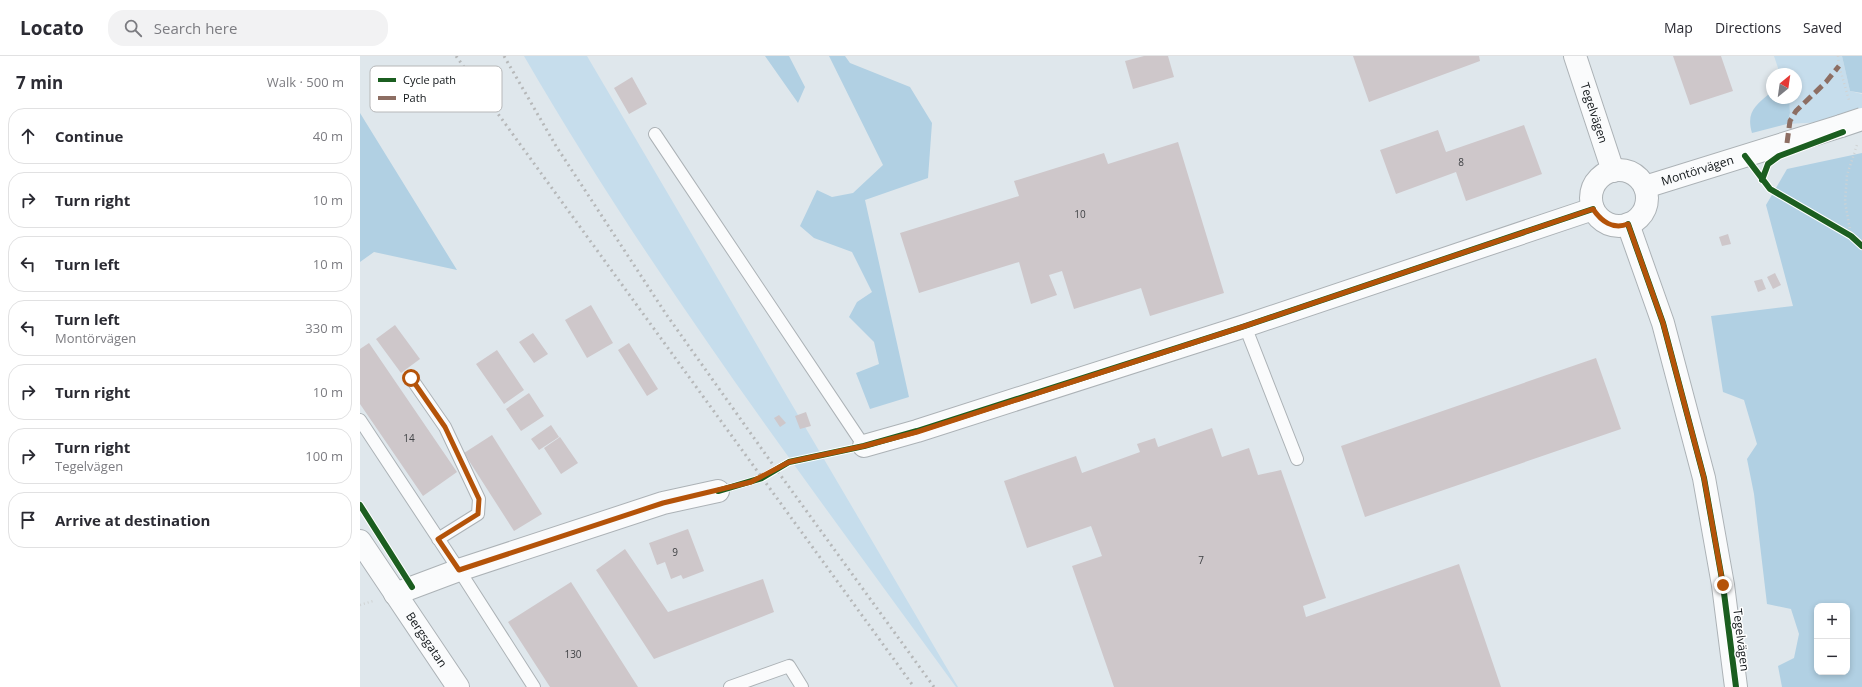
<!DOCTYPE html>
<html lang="en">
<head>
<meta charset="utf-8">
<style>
  body { margin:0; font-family:"Open Sans",sans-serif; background:#f2f2f3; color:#2b2b33 }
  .controls { position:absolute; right:12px; bottom:12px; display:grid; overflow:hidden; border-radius:8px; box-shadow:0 2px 6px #0003 }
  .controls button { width:36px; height:36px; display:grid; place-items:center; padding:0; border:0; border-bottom:1px solid #e1e1e2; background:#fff; color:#2b2b33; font:20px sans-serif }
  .compass { position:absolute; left:1406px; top:12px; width:36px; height:36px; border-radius:50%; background:#fff; box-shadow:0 2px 6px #0003; rotate:29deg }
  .stop { position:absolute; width:12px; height:12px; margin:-9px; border:3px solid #b45309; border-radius:50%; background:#fff }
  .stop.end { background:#b45309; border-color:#fff; box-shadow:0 1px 4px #0008 }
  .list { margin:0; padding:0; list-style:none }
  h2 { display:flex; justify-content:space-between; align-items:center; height:52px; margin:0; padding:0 16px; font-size:17px }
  h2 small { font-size:13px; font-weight:400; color:#7c7c81 }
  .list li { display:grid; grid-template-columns:26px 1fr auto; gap:12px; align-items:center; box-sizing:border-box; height:56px; margin:0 8px 8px; padding:0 8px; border:1px solid #e1e1e2; border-radius:16px }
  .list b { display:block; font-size:15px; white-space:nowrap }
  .list p { margin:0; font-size:13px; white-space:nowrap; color:#7c7c81 }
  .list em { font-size:13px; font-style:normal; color:#7c7c81 }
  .icon { flex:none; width:22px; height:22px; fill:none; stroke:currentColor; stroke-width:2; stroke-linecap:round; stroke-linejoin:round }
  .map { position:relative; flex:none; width:1502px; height:631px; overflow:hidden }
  header { display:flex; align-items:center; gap:24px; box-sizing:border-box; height:56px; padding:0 20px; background:#fff; border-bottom:1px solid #e1e1e2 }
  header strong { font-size:19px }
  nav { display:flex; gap:22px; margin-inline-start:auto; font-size:14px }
  .search { width:280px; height:36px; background:#f2f2f3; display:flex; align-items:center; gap:10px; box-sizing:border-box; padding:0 14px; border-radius:16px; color:#7c7c81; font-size:15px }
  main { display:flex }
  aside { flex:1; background:#fff }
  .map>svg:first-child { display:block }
  .green { fill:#c6ddec }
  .forest { fill:#b1d0e3; fill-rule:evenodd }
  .building { fill:#cec7ca }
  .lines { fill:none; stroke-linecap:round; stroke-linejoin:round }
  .service-casing { stroke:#acb2b6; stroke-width:14 }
  .minor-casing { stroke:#acb2b6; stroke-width:24 }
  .trunk-casing { stroke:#acb2b6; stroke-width:24 }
  .path { stroke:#d0d3d4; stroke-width:2.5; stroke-dasharray:1 3; stroke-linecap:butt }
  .service { stroke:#fafbfc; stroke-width:12 }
  .minor { stroke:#fafbfc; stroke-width:22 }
  .trunk { stroke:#fafbfc; stroke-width:22 }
  .rail { stroke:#b6b8b9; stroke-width:3; stroke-dasharray:2 4; stroke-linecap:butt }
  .minor-bridge-casing { stroke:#acb2b6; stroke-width:24; stroke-linecap:butt }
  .minor-bridge { stroke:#fafbfc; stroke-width:22 }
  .quiet { stroke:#8d6e63; stroke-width:5; stroke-dasharray:10 5; stroke-linecap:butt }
  .cycleway-casing { stroke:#fff; stroke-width:8 }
  .cycleway { stroke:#1b5e20; stroke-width:6 }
  .route { stroke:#b45309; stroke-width:5 }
  .labels { text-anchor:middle; stroke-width:3; stroke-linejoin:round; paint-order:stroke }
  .number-label { font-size:10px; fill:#3f4144 }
  .street-label { font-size:12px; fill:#0f1417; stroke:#fff }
  .key { fill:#fff; stroke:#b7b8b9; stroke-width:1 }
  .key-label { font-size:11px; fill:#0f1417 }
</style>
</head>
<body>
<header>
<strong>Locato</strong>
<div class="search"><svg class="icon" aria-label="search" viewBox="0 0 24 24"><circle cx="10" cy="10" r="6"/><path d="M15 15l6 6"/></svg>Search here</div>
<nav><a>Map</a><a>Directions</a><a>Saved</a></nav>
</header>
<main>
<aside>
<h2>7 min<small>Walk · 500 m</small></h2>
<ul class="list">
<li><svg class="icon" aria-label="ahead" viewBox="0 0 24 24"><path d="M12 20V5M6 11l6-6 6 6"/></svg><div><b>Continue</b></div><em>40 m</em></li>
<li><svg class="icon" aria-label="right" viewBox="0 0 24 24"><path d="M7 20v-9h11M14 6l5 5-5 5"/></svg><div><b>Turn right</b></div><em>10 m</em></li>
<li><svg class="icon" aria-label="left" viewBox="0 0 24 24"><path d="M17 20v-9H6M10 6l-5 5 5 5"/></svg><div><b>Turn left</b></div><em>10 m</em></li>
<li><svg class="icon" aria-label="left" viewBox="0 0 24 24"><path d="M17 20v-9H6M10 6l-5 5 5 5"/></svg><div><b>Turn left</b><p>Montörvägen</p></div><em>330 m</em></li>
<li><svg class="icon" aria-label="right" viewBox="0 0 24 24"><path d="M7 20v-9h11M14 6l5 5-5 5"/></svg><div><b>Turn right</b></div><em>10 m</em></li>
<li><svg class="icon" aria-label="right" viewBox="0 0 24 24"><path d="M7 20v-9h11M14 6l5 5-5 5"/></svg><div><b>Turn right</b><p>Tegelvägen</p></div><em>100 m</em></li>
<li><svg class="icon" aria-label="arrive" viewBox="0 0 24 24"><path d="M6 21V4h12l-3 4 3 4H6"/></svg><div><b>Arrive at destination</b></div></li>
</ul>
</aside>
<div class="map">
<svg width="1502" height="631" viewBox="0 0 1502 631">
  <rect width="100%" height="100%" fill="#dfe7ec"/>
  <path class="green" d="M164 0H227L598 631H596C446 425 292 221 164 0Z
    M1414 0H1482L1490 35 1502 38V52L1464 66 1427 68 1430 57 1428 42H1436V18H1420Z"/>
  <path class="forest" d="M405 0H429L445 31 438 47Z
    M469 0H485L490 7 550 31 572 67 568 122 505 144 549 341 510 353 496 317 519 308 514 286 489 261 497 246 512 236 492 196 454 182 440 170 457 134 472 141 493 137 523 109Z
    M1482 0H1502V37L1490 35Z
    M1410 37 1412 38V42L1429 43 1430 57 1427 68 1392 77C1386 56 1395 50 1410 37Z
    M0 57 97 214 14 196 0 206Z
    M1502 97V631H1422L1418 610 1434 602 1439 578 1431 553 1407 548 1394 438 1387 403 1397 388 1384 344 1363 336 1351 260 1433 250 1406 149 1427 113ZM1457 550H1487V616H1457Z"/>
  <path class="building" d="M784 0H808L814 21 773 33 765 5Z
    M993 0H1119L1120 5 1009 46Z
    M1313 0H1361L1373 35 1330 49Z
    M272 21 287 48 269 58 254 32Z
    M1164 69 1182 118 1106 145 1096 116 1036 138 1020 94 1078 74 1086 96Z
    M818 86 864 237 790 260 781 232 714 253 702 215 689 219 697 239 671 248 659 206 559 237 540 177 659 140 654 125 744 97 748 108Z
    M1368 178 1371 188 1362 190 1359 181Z
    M1415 217 1421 229 1413 233 1407 221Z
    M1402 223 1406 233 1398 236 1394 225Z
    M231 249 253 287 227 302 205 264Z
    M35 269 60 303 41 317 16 283Z
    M173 277 188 298 174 307 159 286Z
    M9 287 97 416 63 440 0 348V293Z
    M269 287 298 333 287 340 258 294Z
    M137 294 164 334 144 348 116 308Z
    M1236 302 1261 373 1005 461 981 390Z
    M169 337 184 360 161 375 146 353Z
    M446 356 451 370 440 373 435 360Z
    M419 359 426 367 420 371 414 362Z
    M191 369 199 381 179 394 171 383Z
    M852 372 862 401 889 392 898 419 921 414 966 542 943 550 946 561 1099 508 1141 631H754L712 510 742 500 731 470 667 492 644 425 716 400 722 417 780 396 777 388 795 382 798 391Z
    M132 379 182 458 154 475 104 397Z
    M200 381 218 407 201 418 184 392Z
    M328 473 344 515 323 523 321 519 311 523 305 506 297 509 289 487Z
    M265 493 308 556 403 523 414 556 294 603 236 514Z
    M211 526 278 631H190L148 566Z"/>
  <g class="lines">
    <defs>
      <path id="service" d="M295 78 504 390
        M885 270 937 403
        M51 322 85 371 119 443 118 458 78 483
        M0 364 99 514 174 631
        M370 631 429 610 442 631"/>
      <g id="minor">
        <path id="s1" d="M1215 0 1253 115"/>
        <circle cx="1259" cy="142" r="28"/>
        <path id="s2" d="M1285 131 1481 70"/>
        <path d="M1268 168 1303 267 1344 422 1363 529 1376 631"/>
        <path d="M504 390 557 375 885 270 1233 153"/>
        <path d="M35 538 99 514 303 447 358 435"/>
      </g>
      <g id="trunk">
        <path id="s3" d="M0 485 98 631"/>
      </g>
    </defs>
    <use href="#service" class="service-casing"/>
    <use href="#minor" class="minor-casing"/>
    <use href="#trunk" class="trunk-casing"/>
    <path class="path" d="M1478 0 1479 10 1489 44
      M1491 180 1485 146 1487 119 1497 89
      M0 549 13 545"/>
    <use href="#service" class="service"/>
    <use href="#minor" class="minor"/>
    <use href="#trunk" class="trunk"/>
    <path class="rail" d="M96 0 554 631
      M144 0 196 90 306 258 416 413 574 631"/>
    <defs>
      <path id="minor-bridge" d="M1481 70 1502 63"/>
    </defs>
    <use href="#minor-bridge" class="minor-bridge-casing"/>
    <use href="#minor-bridge" class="minor-bridge"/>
    <path class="quiet" d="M1427 87 1430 65 1436 55 1466 26 1479 10"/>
    <defs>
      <path id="cycleway" d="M1385 100 1410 133 1491 180 1502 190
        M1402 124 1408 108 1419 100 1483 76
        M1268 168 1303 267 1344 422 1363 529 1376 631
        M358 435 402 422 429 406 504 390 557 375 885 270 1233 153
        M0 449 52 531"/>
    </defs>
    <use href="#cycleway" class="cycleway-casing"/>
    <use href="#cycleway" class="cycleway"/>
  </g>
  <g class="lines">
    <path class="route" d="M51 322 85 371 119 443 118 458 78 483 99 514 303 447 391 426 429 406 504 390 557 376 885 270 1233 153C1241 165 1253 174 1268 168L1303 267 1344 422 1363 529"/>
  </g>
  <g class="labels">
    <g class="number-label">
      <text x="1101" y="110">8</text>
      <text x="720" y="162">10</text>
      <text x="49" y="386">14</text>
      <text x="315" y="500">9</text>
      <text x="841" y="508">7</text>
      <text x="213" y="602">130</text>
    </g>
    <g class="street-label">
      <text dy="4" stroke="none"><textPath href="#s1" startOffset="60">Tegelvägen</textPath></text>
      <text dy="4" stroke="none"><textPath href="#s2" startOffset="55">Montörvägen</textPath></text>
      <text dy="4" stroke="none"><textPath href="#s3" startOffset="119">Bergsgatan</textPath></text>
      <text transform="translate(1381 584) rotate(83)" y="4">Tegelvägen</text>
    </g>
  </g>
  <rect x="10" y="10" width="132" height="46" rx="6" class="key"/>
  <rect x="18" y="22" width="18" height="4" fill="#1b5e20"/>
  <rect x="18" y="40" width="18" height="4" fill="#8d6e63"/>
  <g class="key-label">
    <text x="43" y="28">Cycle path</text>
    <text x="43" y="46">Path</text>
  </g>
</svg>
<div class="controls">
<button>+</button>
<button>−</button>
</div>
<svg class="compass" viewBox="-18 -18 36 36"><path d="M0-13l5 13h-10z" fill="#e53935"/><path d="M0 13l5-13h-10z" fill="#7c7c81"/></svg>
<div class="stop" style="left:51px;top:322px"></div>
<div class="stop end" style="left:1363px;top:529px"></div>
</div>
</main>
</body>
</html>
